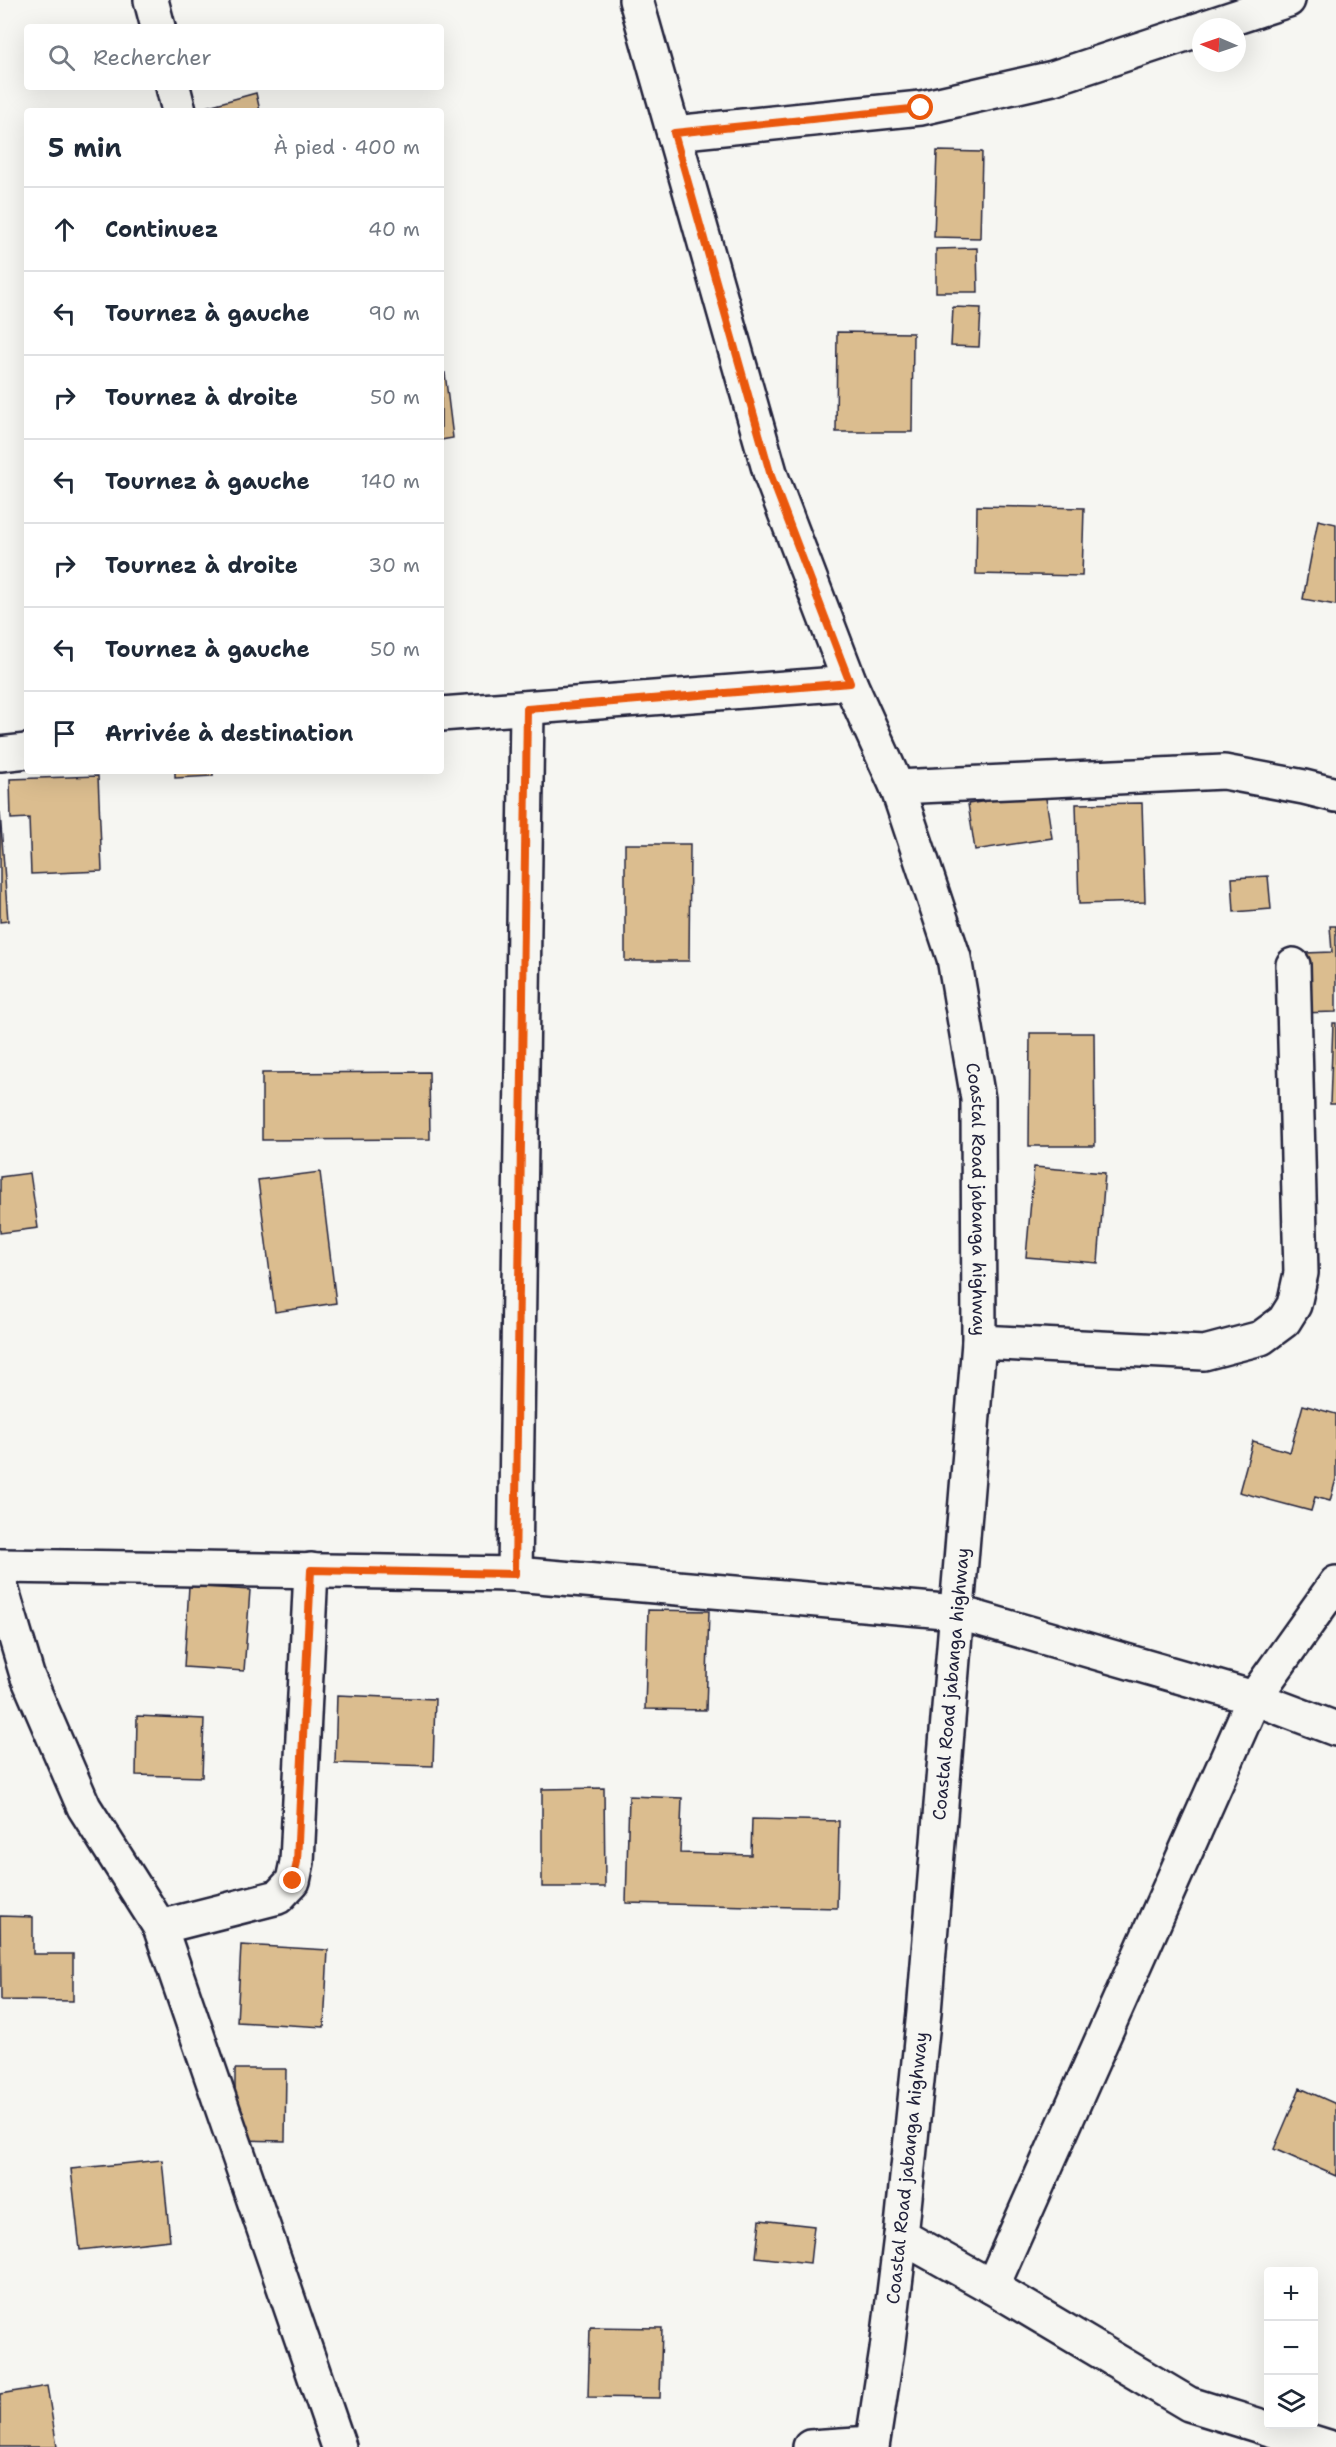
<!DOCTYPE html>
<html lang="fr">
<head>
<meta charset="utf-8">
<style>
  body { margin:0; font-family:"Shantell Sans",sans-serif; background:#f2f2f3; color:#1f2937 }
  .controls { position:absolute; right:18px; bottom:18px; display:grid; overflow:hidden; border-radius:6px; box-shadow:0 6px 24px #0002 }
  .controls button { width:54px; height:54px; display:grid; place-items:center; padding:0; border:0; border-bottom:2px solid #e0e1e3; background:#fff; color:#1f2937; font:30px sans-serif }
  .compass { position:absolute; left:1192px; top:18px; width:54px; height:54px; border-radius:50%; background:#fff; box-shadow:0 6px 24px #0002; rotate:272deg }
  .stop { position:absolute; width:18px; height:18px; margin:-14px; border:4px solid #ea580c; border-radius:50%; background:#fff }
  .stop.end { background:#ea580c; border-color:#fff; box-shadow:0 2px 6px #0008 }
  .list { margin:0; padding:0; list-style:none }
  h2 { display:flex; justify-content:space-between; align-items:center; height:78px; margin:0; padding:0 24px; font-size:26px }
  h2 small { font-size:20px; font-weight:400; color:#747a83 }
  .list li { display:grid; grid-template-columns:39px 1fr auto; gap:18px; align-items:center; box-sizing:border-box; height:84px; padding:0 24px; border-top:2px solid #e0e1e3 }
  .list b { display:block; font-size:22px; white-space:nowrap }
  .list em { font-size:20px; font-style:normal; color:#747a83 }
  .icon { flex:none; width:33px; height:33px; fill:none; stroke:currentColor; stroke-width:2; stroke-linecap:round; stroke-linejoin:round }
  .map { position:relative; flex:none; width:1336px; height:2447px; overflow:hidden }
  .search { position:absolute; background:#fff; box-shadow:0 6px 24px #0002; left:24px; top:24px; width:420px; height:66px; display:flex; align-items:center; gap:15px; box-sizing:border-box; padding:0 21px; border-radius:6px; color:#747a83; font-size:22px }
  .panel { position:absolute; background:#fff; box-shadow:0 6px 24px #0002; left:24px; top:108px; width:420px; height:666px; border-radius:6px }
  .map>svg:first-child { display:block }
  .building { fill:#dbbd8f; stroke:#22223b; stroke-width:1.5 }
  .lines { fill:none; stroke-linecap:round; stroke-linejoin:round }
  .minor-casing { stroke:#22223b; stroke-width:38 }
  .minor { stroke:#f6f6f2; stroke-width:33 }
  .route { stroke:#ea580c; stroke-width:8 }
  .labels { text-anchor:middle; stroke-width:6; stroke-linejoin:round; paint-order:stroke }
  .street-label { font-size:18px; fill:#22223b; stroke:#f6f6f2 }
</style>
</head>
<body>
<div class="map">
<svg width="1336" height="2447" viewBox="0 0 1336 2447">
  <rect width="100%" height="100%" fill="#f6f6f2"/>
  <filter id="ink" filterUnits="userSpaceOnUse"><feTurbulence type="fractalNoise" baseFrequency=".0167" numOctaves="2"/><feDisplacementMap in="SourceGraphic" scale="12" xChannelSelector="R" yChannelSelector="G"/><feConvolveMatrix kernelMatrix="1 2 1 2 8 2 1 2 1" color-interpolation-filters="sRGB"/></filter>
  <g filter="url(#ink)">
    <path class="building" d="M256 93 260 111H194V110Z
      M937 151 982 152 980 238 934 237Z
      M977 248 978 292H936V249Z
      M953 307 981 308 979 347 951 346Z
      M837 332 913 333 912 432H836Z
      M445 373 453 438 441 440V374Z
      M977 506 1084 508 1082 576 976 574Z
      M1318 520 1336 524V605L1303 599Z
      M175 771H213V776L175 778Z
      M98 776 102 871 31 874 29 818 11 819 10 779Z
      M1045 792 1052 838 975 850 968 804Z
      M1142 803 1145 902 1079 904 1076 804Z
      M0 812 8 921 0 922Z
      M625 844H690L689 961H625Z
      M1268 876 1271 909 1234 912 1232 878Z
      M1330 926H1336V1012L1298 1013 1306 982 1305 953 1332 952Z
      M1333 1023H1336V1104H1330Z
      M1030 1033H1094L1095 1146H1029Z
      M429 1072 430 1139 262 1140V1073Z
      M1034 1167 1105 1173 1098 1263 1026 1257Z
      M320 1172 336 1303 275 1312 258 1180Z
      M30 1173 38 1228 0 1233V1177Z
      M1303 1405 1336 1414V1479L1330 1501 1315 1497 1311 1511 1239 1492 1253 1441 1290 1452Z
      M189 1586 250 1590 244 1671 184 1667Z
      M648 1610 709 1611 706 1710 645 1709Z
      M337 1695 435 1699 433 1766 335 1763Z
      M137 1716 204 1719 202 1777 136 1775Z
      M604 1788 605 1887H542V1789Z
      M629 1796 682 1798 680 1853 751 1855 752 1819 839 1821 837 1908 626 1903Z
      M0 1916 33 1917V1954H73V2001L1 2000Z
      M241 1945 328 1950 324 2027 237 2022Z
      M235 2069H286L285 2141 235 2140Z
      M1300 2088 1336 2104V2176L1274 2149Z
      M162 2160 170 2240 80 2250 71 2169Z
      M760 2220 814 2226 810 2263 756 2257Z
      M590 2327 662 2328 660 2398 588 2397Z
      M47 2386 57 2447H0V2394Z"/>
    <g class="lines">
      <defs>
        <g id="minor">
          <path d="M151 0 158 27"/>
          <path id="s1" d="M636 0 771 476 850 683 897 787 954 958 978 1099 979 1342 924 2012 901 2236 887 2350 872 2447"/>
          <path d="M1206 27 1288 0"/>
          <path d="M173 87 179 111"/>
          <path d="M674 133 921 108 1053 78 1201 29"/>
          <path d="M441 714 850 683"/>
          <path d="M0 754 27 751"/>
          <path d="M897 787 1224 772 1304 787 1336 795"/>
          <path d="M979 1342 1204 1353 1261 1338 1284 1321 1294 1305 1301 1273 1293 965"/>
          <path d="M0 1566 515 1574 956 1612 1254 1698 1336 1729"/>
          <path d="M515 1574 527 709"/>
          <path d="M0 1584 27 1675 84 1807 160 1927 339 2447"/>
          <path d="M160 1927 278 1897 293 1881 297 1862 311 1570"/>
          <path d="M901 2236 992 2287 1189 2404 1328 2447"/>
          <path d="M992 2287 1254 1698 1336 1583"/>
          <path d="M810 2447 872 2443"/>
        </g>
      </defs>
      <use href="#minor" class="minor-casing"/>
      <use href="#minor" class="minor"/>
    </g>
  </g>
  <g class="lines" filter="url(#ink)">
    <path class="route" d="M293 1881 297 1862 311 1570 515 1574 527 709 850 683 771 476 674 133 921 108"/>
  </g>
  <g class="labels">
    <g class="street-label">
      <text dy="6" stroke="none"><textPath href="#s1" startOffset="1254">Coastal Road jabanga highway</textPath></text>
      <text transform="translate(951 1684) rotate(-85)" y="6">Coastal Road jabanga highway</text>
      <text transform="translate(907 2168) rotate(-84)" y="6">Coastal Road jabanga highway</text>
    </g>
  </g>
</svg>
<div class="controls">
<button>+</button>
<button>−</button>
<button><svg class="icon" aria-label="layers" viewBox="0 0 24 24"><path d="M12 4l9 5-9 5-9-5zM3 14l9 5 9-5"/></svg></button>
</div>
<svg class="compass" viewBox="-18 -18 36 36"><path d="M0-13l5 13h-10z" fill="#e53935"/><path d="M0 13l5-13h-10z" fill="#747a83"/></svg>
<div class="stop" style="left:921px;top:108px"></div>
<div class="stop end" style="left:293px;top:1881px"></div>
<div class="search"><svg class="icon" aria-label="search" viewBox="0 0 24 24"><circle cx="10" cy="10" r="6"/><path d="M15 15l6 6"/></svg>Rechercher</div>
<section class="panel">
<h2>5 min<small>À pied · 400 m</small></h2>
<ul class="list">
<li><svg class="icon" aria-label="ahead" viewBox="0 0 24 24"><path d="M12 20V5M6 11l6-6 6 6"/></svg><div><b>Continuez</b></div><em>40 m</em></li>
<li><svg class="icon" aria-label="left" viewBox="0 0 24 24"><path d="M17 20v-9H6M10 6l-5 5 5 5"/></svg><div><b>Tournez à gauche</b></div><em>90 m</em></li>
<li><svg class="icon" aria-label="right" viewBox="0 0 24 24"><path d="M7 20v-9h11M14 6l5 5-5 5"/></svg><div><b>Tournez à droite</b></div><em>50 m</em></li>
<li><svg class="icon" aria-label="left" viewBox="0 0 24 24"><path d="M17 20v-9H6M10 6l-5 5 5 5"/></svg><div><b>Tournez à gauche</b></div><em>140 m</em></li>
<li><svg class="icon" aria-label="right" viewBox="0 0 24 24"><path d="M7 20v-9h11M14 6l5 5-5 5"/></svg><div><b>Tournez à droite</b></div><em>30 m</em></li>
<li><svg class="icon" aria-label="left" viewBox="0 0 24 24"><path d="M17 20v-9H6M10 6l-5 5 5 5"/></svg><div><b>Tournez à gauche</b></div><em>50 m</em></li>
<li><svg class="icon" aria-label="arrive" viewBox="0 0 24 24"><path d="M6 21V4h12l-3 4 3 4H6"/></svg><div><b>Arrivée à destination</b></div></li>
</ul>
</section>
</div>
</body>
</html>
